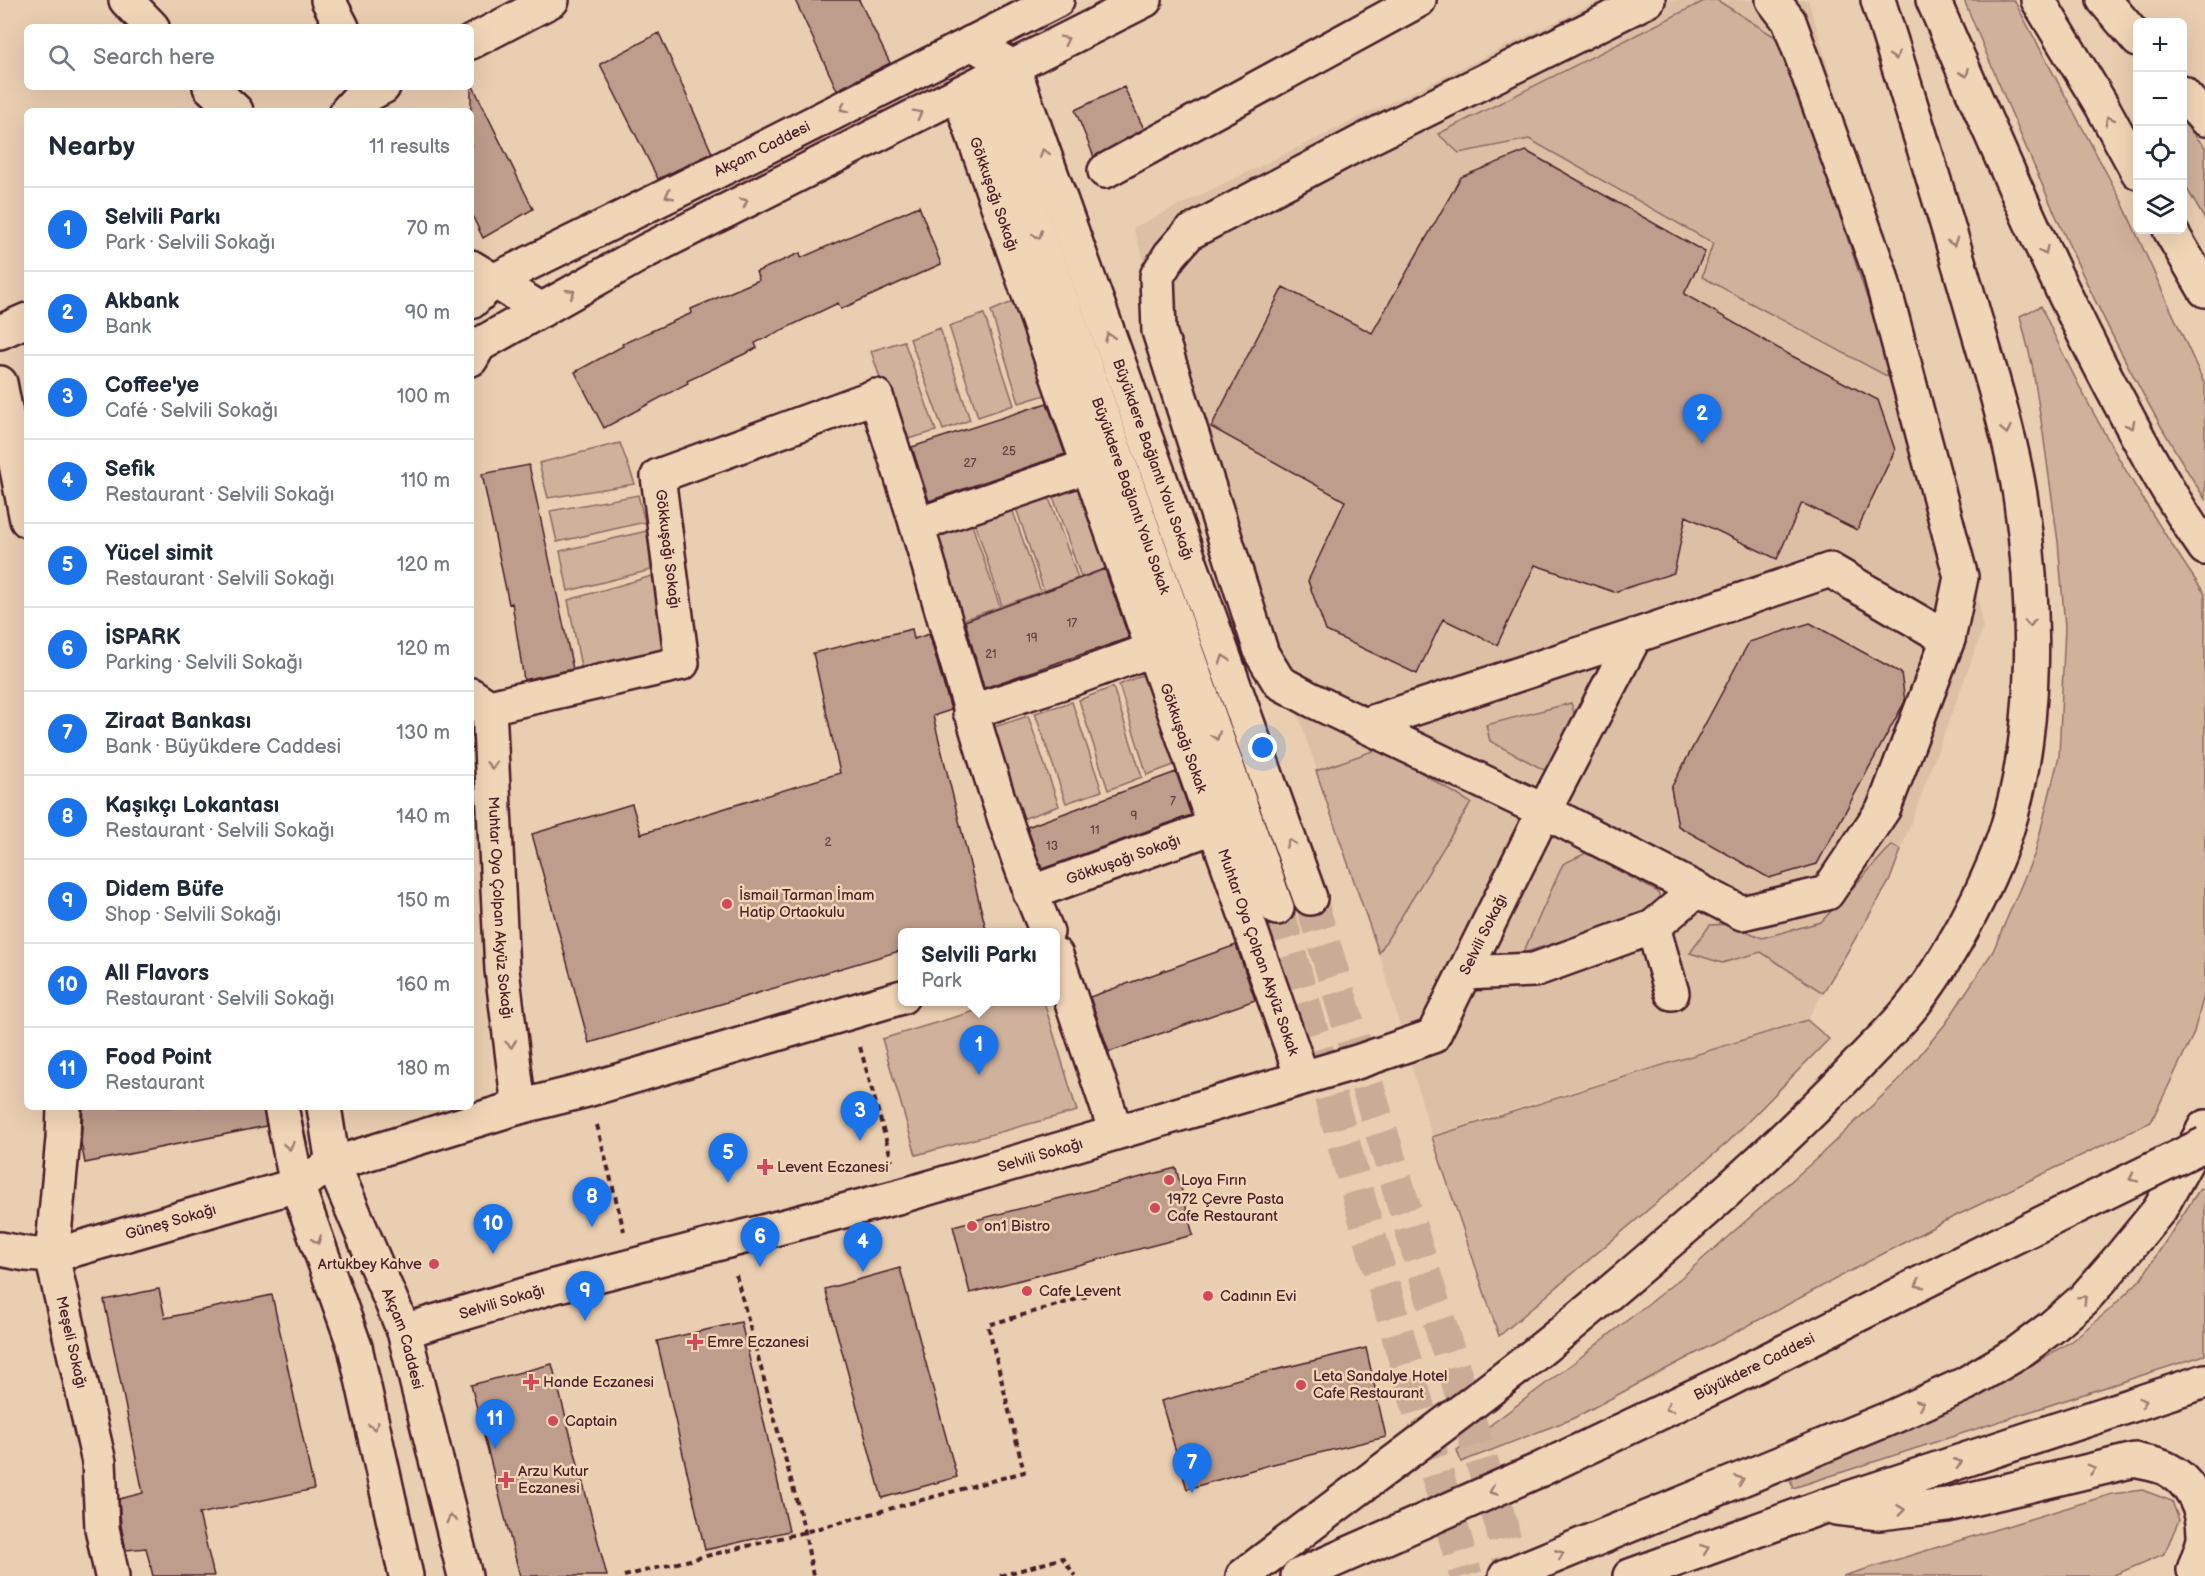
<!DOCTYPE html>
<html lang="en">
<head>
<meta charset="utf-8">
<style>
  body { margin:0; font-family:"Balsamiq Sans",sans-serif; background:#f6f6f7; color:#1f2937 }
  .controls { position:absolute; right:18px; top:18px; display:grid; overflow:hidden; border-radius:9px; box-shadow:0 6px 24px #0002 }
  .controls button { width:54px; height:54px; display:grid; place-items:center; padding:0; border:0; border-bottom:2px solid #e0e1e3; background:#fff; color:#1f2937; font:30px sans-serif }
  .you { position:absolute; left:1263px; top:748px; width:21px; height:21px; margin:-15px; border:4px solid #fff; border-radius:50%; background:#1a73e8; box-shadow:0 0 0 9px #1a73e833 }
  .badge { display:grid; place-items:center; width:39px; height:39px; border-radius:50%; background:#1a73e8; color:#fff; font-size:20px; font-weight:700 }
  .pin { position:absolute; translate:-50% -50px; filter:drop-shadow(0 2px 3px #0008) }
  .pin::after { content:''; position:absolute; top:32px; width:21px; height:18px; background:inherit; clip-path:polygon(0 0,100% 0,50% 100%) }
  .popup { position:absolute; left:898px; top:928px; width:162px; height:78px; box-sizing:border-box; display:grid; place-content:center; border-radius:9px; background:#fff; filter:drop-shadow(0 2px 4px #0005); font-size:20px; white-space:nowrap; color:#747a83 }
  .popup b { font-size:22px; color:#1f2937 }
  .popup::after { content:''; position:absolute; left:50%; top:100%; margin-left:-12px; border:12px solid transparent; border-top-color:#fff }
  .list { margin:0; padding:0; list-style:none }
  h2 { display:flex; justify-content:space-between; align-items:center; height:78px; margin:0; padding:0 24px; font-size:26px }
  h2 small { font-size:20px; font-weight:400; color:#747a83 }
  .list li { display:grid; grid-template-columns:39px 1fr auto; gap:18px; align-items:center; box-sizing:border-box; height:84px; padding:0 24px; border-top:2px solid #e0e1e3 }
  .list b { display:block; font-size:22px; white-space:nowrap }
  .list p { margin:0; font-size:20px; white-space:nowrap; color:#747a83 }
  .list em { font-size:20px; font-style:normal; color:#747a83 }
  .icon { flex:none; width:33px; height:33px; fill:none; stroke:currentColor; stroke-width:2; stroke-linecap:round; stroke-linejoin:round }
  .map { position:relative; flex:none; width:2205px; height:1576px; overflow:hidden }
  .search { position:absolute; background:#fff; box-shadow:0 6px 24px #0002; left:24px; top:24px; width:450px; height:66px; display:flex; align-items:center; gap:15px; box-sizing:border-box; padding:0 21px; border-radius:9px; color:#747a83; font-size:22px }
  .panel { position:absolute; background:#fff; box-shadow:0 6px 24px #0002; left:24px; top:108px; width:450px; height:1002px; border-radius:9px }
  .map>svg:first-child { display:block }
  .built { fill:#ddbfa6 }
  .green { fill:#d0b19c; stroke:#8d6864; stroke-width:1.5 }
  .building { fill:#be9d8c; stroke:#4a1f2b; stroke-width:1.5 }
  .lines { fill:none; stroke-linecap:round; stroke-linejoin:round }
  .minor-tunnel { stroke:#caab96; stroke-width:33; stroke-dasharray:33 16; stroke-linecap:butt }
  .minor-casing { stroke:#4a1f2b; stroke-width:38 }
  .major-casing { stroke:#4a1f2b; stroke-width:38 }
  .highway-casing { stroke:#4a1f2b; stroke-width:38 }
  .path { stroke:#4a1f2b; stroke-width:4; stroke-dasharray:6 4.5; stroke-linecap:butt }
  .minor { stroke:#f1d5b7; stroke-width:33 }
  .major { stroke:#f1d5b7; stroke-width:33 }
  .highway { stroke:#f1d5b7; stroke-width:33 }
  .major-bridge-casing { stroke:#4a1f2b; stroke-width:38; stroke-linecap:butt }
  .major-bridge { stroke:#f1d5b7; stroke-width:33 }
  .oneway { stroke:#9e7a71 }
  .poi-dot { fill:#d1495b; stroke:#f1d5b7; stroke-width:2 }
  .labels { text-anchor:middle; stroke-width:5; stroke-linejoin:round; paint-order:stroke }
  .number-label { font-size:12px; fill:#673e43 }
  .street-label { font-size:15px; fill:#4a1f2b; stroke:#f1d5b7 }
  .poi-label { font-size:15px; fill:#4a1f2b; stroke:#f1d5b7; text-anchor:start }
</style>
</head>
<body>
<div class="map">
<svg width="2205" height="1576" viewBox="0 0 2205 1576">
  <rect width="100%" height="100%" fill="#eaceb1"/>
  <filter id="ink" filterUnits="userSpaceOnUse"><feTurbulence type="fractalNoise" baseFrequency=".0167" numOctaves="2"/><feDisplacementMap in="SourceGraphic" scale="12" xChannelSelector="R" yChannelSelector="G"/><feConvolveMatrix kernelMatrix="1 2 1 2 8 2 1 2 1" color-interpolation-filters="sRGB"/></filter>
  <g filter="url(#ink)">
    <path class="built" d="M1600 0H1808L1967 529 1983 629 1889 882 1807 1020 1482 1119 1432 1137 1379 953 1133 228Z"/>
    <path class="green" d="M1706 0H1717L1783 42 1894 380 1702 277 1713 243 1529 139 1459 153 1438 134Z
      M1964 0H2014L2122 202 2205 385V499C2105 344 2035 170 1964 0Z
      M2182 121 2205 147V220L2183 182Z
      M1024 297 1055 392 1019 403 991 311Z
      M2041 306C2086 408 2142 503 2205 594V992L2193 1035 2151 1122 1939 1224 1574 1418 1461 1462 1457 1450 1572 1364 1682 1277 1815 1160 1900 1079 1946 1023 1993 951 2035 853 2059 756 2065 627 2058 542 2043 433 2032 364 2020 316Z
      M984 314 1014 405 978 417 949 326Z
      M940 328 970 420 943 430 910 339Z
      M904 341 936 431 901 441 871 351Z
      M620 443 635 484 548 498 539 463Z
      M1087 474 1118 564 1081 577 1050 488Z
      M1046 490 1078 578 1044 591 1014 502Z
      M638 495 645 522 557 542 550 511Z
      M1010 503 1041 592 1002 606 973 517Z
      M970 519 1000 607 959 621 930 531Z
      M647 531 651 570 568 591 560 551Z
      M652 576 666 656 583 677 568 600Z
      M1151 671 1182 762 1147 775 1119 685Z
      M1113 687 1142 777 1108 790 1079 700Z
      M1072 702 1102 791 1066 803 1035 713Z
      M1571 703 1575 716 1546 771 1490 741 1486 725Z
      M1028 716 1059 806 1022 819 994 727Z
      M1381 748 1471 803 1379 953 1316 771Z
      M1892 845 1901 850 1889 882 1823 993 1761 952 1722 963 1690 953 1710 925 1730 924 1762 938 1821 922Z
      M1586 853 1658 892 1663 909 1523 953 1563 864Z
      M1005 1002H1044L1077 1111 916 1155 882 1039Z
      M1807 1020 1829 1039 1727 1143 1499 1336 1432 1137Z
      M2205 1188V1355L1793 1488 1790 1479 2002 1383 2070 1342 2108 1311 2141 1279 2199 1190Z
      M2142 1490 2172 1501 2179 1520 2164 1554 2112 1576H1843L2112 1494Z"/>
    <path class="building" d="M795 0H859L890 63 837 90Z
      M659 33 712 153 658 179 600 64Z
      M471 82 533 209 483 238 471 213Z
      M1124 87 1144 129 1094 157 1075 110Z
      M1526 151 1705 252 1684 294 1790 355 1878 400 1895 450 1857 530 1802 503 1777 559 1686 516 1674 573 1614 592 1535 565 1497 645 1443 619 1417 674 1326 631 1308 581 1345 501 1211 427 1283 287 1372 333 1461 177Z
      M919 206 941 264 841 309 838 303 755 343 757 348 687 381 688 383 604 428 575 372 623 346 622 344 692 313 691 309 759 280 756 272 800 253 801 258Z
      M1047 403 1065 454 929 501 912 447Z
      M529 465 573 669 524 680 512 603 509 604 482 474Z
      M1105 569 1129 638 984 688 965 621Z
      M1810 623 1901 673 1905 701 1817 864 1769 878 1678 826 1671 788 1749 642Z
      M912 629 914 639 929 634 951 710 933 716 987 933H903V950L589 1043 532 834 632 804 641 834 840 773 813 653Z
      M1176 772 1191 815 1042 869 1027 827Z
      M1236 945 1255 1000 1109 1052 1090 997Z
      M83 1107H263L266 1126 85 1163 81 1143Z
      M1176 1168 1193 1235 970 1293 953 1226Z
      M900 1268 957 1477 882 1498 825 1289Z
      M159 1289 165 1318 272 1295 314 1489 199 1514 214 1576H153L146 1548 126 1550 121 1526 119 1499 143 1493 104 1300Z
      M741 1322 789 1531 705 1550 657 1341Z
      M1366 1348 1386 1437 1269 1465 1187 1489 1161 1401 1246 1377Z
      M552 1364 607 1576H520L471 1385Z"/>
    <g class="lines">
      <path class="minor-tunnel" d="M1310 898 1501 1524 1513 1576
        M1277 908 1466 1576"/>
      <defs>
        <g id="minor">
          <path d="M126 0 152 27"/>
          <path d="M328 0 342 27"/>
          <path d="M1648 0 1367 139 1189 233 1170 255 1157 276 1159 331 1262 654 1279 682 1310 699 1544 811 1742 913 1827 893 1884 808 1948 639 1961 577 1880 273 1789 21 1773 0"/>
          <path d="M471 42 552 0"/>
          <path id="s1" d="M971 43 1013 67 1310 898"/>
          <path id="s2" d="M984 81 1277 908"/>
          <path d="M210 87 236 111"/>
          <path id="s3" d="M959 94 1302 1077"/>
          <path d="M347 111 356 101 383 87"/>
          <path d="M1105 171 1419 0"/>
          <path d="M471 267 542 310"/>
          <path d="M0 332 27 320"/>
          <path d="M0 383 27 520"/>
          <path d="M917 525 1088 466"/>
          <path d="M471 695 489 707 682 663 658 476 876 396C889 439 904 482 917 526 959 662 992 801 1047 932"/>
          <path id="s4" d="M489 707 502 970 519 1107"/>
          <path d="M970 712 1069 680 1154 649"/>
          <path d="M1364 725 1635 636"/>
          <path id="s5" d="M1030 893 1216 826"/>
          <path d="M1653 927 1672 993"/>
          <path d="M1056 955 1116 1132"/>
          <path d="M1464 973 1534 970 1653 927 1697 890"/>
          <path id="s6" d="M64 1107 63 1139 52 1256 99 1462 102 1528 112 1576"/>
          <path id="s7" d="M0 1249 26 1254 52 1256 297 1185 333 1164 519 1107 587 1090 902 997"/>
          <path id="s8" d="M404 1331 551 1287 901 1196 1357 1062 1433 1036 1544 811 1635 636 1830 570 1948 639"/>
        </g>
        <g id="major">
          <path id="s9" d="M471 302 495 280 752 154 1057 0"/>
          <path d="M471 359 479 345 646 251 1145 0"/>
          <path d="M281 1107 297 1185 355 1347 406 1576"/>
          <path id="s10" d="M324 1107 333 1164 404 1331 465 1576"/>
          <path d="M1836 1508 1880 1513 1947 1505 2135 1460C2145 1463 2157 1464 2167 1469 2192 1482 2205 1510 2204 1539 2202 1549 2197 1560 2194 1570"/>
          <path id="s11" d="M1298 1576 1539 1470 1724 1382 1971 1258"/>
          <path d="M1630 1576 1822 1507 2205 1381"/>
        </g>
        <path id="highway" d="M1933 0C1993 137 2051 276 2122 407 2147 455 2174 503 2205 548
          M2038 0 2102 106 2138 172
          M2104 0 2138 40
          M2182 93 2205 119
          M2170 230 2205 290
          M1243 1576C1338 1503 1435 1433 1529 1359 1585 1315 1639 1268 1693 1221 1752 1169 1808 1118 1862 1060 1877 1044 1894 1028 1908 1011 1945 967 1988 887 2006 832 2039 729 2036 601 2020 495 2010 434 1991 375 1974 316 1944 210 1911 105 1878 0
          M1506 1576 1895 1416 1965 1384 2016 1354 2052 1327 2083 1300 2119 1259 2160 1209 2205 1127"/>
      </defs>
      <use href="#minor" class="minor-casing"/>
      <use href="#major" class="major-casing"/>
      <use href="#highway" class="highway-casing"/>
      <path class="path" d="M860 1047 892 1161
        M597 1125 624 1231
        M736 1275 805 1532 813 1576
        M624 1576 805 1532 1024 1472 988 1325 1088 1296
        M1000 1576 1063 1558 1075 1576"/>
      <use href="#minor" class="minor"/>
      <use href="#major" class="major"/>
      <use href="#highway" class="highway"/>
      <defs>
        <path id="major-bridge" d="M1971 1258 2205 1144"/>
      </defs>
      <use href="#major-bridge" class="major-bridge-casing"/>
      <use href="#major-bridge" class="major-bridge"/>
    </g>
    <defs><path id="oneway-chevron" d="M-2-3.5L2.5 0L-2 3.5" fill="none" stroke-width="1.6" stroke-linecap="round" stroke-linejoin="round" transform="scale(1.5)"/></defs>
    <g class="oneway">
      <use href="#oneway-chevron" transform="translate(1065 40) rotate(-27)"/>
      <use href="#oneway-chevron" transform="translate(1895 56) rotate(73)"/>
      <use href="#oneway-chevron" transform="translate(1965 73) rotate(66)"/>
      <use href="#oneway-chevron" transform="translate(844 108) rotate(153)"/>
      <use href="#oneway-chevron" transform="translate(918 114) rotate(-27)"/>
      <use href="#oneway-chevron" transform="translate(2109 120) rotate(-119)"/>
      <use href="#oneway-chevron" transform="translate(1044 153) rotate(-110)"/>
      <use href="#oneway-chevron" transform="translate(669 195) rotate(154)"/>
      <use href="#oneway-chevron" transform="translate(744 202) rotate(-27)"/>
      <use href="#oneway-chevron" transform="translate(1038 235) rotate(70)"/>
      <use href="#oneway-chevron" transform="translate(1953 242) rotate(73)"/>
      <use href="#oneway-chevron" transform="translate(2044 251) rotate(64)"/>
      <use href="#oneway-chevron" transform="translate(571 293) rotate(-30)"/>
      <use href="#oneway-chevron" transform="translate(1109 337) rotate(-110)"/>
      <use href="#oneway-chevron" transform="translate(2131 425) rotate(62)"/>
      <use href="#oneway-chevron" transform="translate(2006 430) rotate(78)"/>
      <use href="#oneway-chevron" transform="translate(2030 623) rotate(87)"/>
      <use href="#oneway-chevron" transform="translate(1224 659) rotate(-110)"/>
      <use href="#oneway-chevron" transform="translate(1216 736) rotate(70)"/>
      <use href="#oneway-chevron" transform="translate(492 765) rotate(87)"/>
      <use href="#oneway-chevron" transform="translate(1290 843) rotate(-110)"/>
      <use href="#oneway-chevron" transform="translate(511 1044) rotate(83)"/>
      <use href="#oneway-chevron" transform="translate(289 1146) rotate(79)"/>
      <use href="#oneway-chevron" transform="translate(2133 1178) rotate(154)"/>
      <use href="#oneway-chevron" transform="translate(317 1240) rotate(70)"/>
      <use href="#oneway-chevron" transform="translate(1919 1284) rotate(153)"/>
      <use href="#oneway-chevron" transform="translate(2083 1299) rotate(-45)"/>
      <use href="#oneway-chevron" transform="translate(2143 1402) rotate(-18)"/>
      <use href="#oneway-chevron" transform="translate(1920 1404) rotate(-24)"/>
      <use href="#oneway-chevron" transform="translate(1669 1408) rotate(154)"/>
      <use href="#oneway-chevron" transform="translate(374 1426) rotate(77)"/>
      <use href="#oneway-chevron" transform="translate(1958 1463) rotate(-18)"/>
      <use href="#oneway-chevron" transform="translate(2092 1469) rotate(-14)"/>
      <use href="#oneway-chevron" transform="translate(1740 1480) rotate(-22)"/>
      <use href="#oneway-chevron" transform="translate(1493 1491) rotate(157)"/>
      <use href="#oneway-chevron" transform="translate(1901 1510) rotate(-7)"/>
      <use href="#oneway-chevron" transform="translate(451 1519) rotate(-104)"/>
      <use href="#oneway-chevron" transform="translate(1705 1549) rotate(-20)"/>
      <use href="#oneway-chevron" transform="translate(1560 1554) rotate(-22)"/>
    </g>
  </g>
  <g class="poi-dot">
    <circle cx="727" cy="904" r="6"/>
    <path d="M762 1158h6v6h6v6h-6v6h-6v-6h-6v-6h6z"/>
    <circle cx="1169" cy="1180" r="6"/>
    <circle cx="1155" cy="1208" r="6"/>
    <circle cx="972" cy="1226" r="6"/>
    <circle cx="434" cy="1264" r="6"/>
    <circle cx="1027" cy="1291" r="6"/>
    <circle cx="1208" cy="1296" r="6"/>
    <path d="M692 1333h6v6h6v6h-6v6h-6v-6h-6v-6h6z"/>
    <path d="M528 1373h6v6h6v6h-6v6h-6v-6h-6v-6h6z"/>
    <circle cx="1301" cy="1385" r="6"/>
    <circle cx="553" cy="1421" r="6"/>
    <path d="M503 1471h6v6h6v6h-6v6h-6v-6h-6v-6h6z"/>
  </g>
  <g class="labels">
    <g class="number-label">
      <text x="1009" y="455">25</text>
      <text x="970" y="467">27</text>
      <text x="1072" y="627">17</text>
      <text x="1032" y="642">19</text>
      <text x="991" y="658">21</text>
      <text x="1173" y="805">7</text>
      <text x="1134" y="820">9</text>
      <text x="1095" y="834">11</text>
      <text x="828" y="846">2</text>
      <text x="1052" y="850">13</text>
    </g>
    <g class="street-label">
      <text dy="5" stroke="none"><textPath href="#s9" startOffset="330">Akçam Caddesi</textPath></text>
      <text dy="5" stroke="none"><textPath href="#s3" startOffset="106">Gökkuşağı Sokağı</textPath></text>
      <text dy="5" stroke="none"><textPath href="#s1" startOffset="465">Büyükdere Bağlantı Yolu Sokağı</textPath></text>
      <text dy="5" stroke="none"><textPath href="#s2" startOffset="440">Büyükdere Bağlantı Yolu Sokak</textPath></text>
      <text transform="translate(668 549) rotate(83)" y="5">Gökkuşağı Sokağı</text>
      <text dy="5" stroke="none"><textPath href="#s3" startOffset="682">Gökkuşağı Sokak</textPath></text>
      <text dy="5" stroke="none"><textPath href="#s5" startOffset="99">Gökkuşağı Sokağı</textPath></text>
      <text dy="5" stroke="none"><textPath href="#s4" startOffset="201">Muhtar Oya Çolpan Akyüz Sokağı</textPath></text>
      <text dy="5" stroke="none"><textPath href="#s8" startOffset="1184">Selvili Sokağı</textPath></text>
      <text dy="5" stroke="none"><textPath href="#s3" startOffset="909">Muhtar Oya Çolpan Akyüz Sokak</textPath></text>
      <text dy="5" stroke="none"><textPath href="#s8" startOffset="660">Selvili Sokağı</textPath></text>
      <text dy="5" stroke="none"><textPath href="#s7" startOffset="176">Güneş Sokağı</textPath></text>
      <text dy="5" stroke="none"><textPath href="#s8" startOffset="102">Selvili Sokağı</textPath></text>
      <text dy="5" stroke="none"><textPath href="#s10" startOffset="246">Akçam Caddesi</textPath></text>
      <text dy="5" stroke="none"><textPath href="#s6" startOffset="238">Meşeli Sokağı</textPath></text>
      <text dy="5" stroke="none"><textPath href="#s11" startOffset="502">Büyükdere Caddesi</textPath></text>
    </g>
    <g class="poi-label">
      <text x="739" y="900">İsmail Tarman İmam<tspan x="739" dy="17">Hatip Ortaokulu</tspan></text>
      <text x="777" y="1172">Levent Eczanesi</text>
      <text x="1181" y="1185">Loya Fırın</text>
      <text x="1167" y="1204">1972 Çevre Pasta<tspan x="1167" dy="17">Cafe Restaurant</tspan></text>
      <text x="984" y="1231">on1 Bistro</text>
      <text x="422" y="1269" text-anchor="end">Artukbey Kahve</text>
      <text x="1039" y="1296">Cafe Levent</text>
      <text x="1220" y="1301">Cadının Evi</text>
      <text x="707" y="1347">Emre Eczanesi</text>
      <text x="1313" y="1381">Leta Sandalye Hotel<tspan x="1313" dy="17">Cafe Restaurant</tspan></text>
      <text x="543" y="1387">Hande Eczanesi</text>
      <text x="565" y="1426">Captain</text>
      <text x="518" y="1476">Arzu Kutur<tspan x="518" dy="17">Eczanesi</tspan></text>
    </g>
  </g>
</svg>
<div class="controls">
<button>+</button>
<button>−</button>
<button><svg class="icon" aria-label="locate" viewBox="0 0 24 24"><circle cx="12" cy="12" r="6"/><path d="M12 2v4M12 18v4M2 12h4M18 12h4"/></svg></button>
<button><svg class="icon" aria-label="layers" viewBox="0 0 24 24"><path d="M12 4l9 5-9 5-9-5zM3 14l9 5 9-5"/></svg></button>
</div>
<div class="you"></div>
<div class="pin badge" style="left:979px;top:1075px">1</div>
<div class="popup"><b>Selvili Parkı</b>Park</div>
<div class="pin badge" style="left:1702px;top:444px">2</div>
<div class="pin badge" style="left:860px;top:1141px">3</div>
<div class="pin badge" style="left:863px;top:1272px">4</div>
<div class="pin badge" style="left:728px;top:1183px">5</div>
<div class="pin badge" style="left:760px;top:1267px">6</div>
<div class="pin badge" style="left:1192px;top:1493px">7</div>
<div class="pin badge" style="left:592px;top:1227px">8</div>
<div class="pin badge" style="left:585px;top:1321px">9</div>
<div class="pin badge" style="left:493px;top:1254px">10</div>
<div class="pin badge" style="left:495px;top:1449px">11</div>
<div class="search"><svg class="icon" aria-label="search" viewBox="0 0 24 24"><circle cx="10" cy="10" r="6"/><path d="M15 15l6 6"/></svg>Search here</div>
<section class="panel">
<h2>Nearby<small>11 results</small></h2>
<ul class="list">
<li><span class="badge">1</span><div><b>Selvili Parkı</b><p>Park · Selvili Sokağı</p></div><em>70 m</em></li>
<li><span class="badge">2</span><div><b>Akbank</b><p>Bank</p></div><em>90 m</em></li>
<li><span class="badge">3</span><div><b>Coffee'ye</b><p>Café · Selvili Sokağı</p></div><em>100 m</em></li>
<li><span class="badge">4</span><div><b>Sefik</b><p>Restaurant · Selvili Sokağı</p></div><em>110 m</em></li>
<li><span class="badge">5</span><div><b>Yücel simit</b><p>Restaurant · Selvili Sokağı</p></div><em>120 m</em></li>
<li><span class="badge">6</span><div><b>İSPARK</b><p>Parking · Selvili Sokağı</p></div><em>120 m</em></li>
<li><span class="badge">7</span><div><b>Ziraat Bankası</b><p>Bank · Büyükdere Caddesi</p></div><em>130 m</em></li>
<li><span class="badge">8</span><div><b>Kaşıkçı Lokantası</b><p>Restaurant · Selvili Sokağı</p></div><em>140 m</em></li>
<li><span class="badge">9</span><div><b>Didem Büfe</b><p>Shop · Selvili Sokağı</p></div><em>150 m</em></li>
<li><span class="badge">10</span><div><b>All Flavors</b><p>Restaurant · Selvili Sokağı</p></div><em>160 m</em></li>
<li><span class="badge">11</span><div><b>Food Point</b><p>Restaurant</p></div><em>180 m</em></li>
</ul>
</section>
</div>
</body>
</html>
